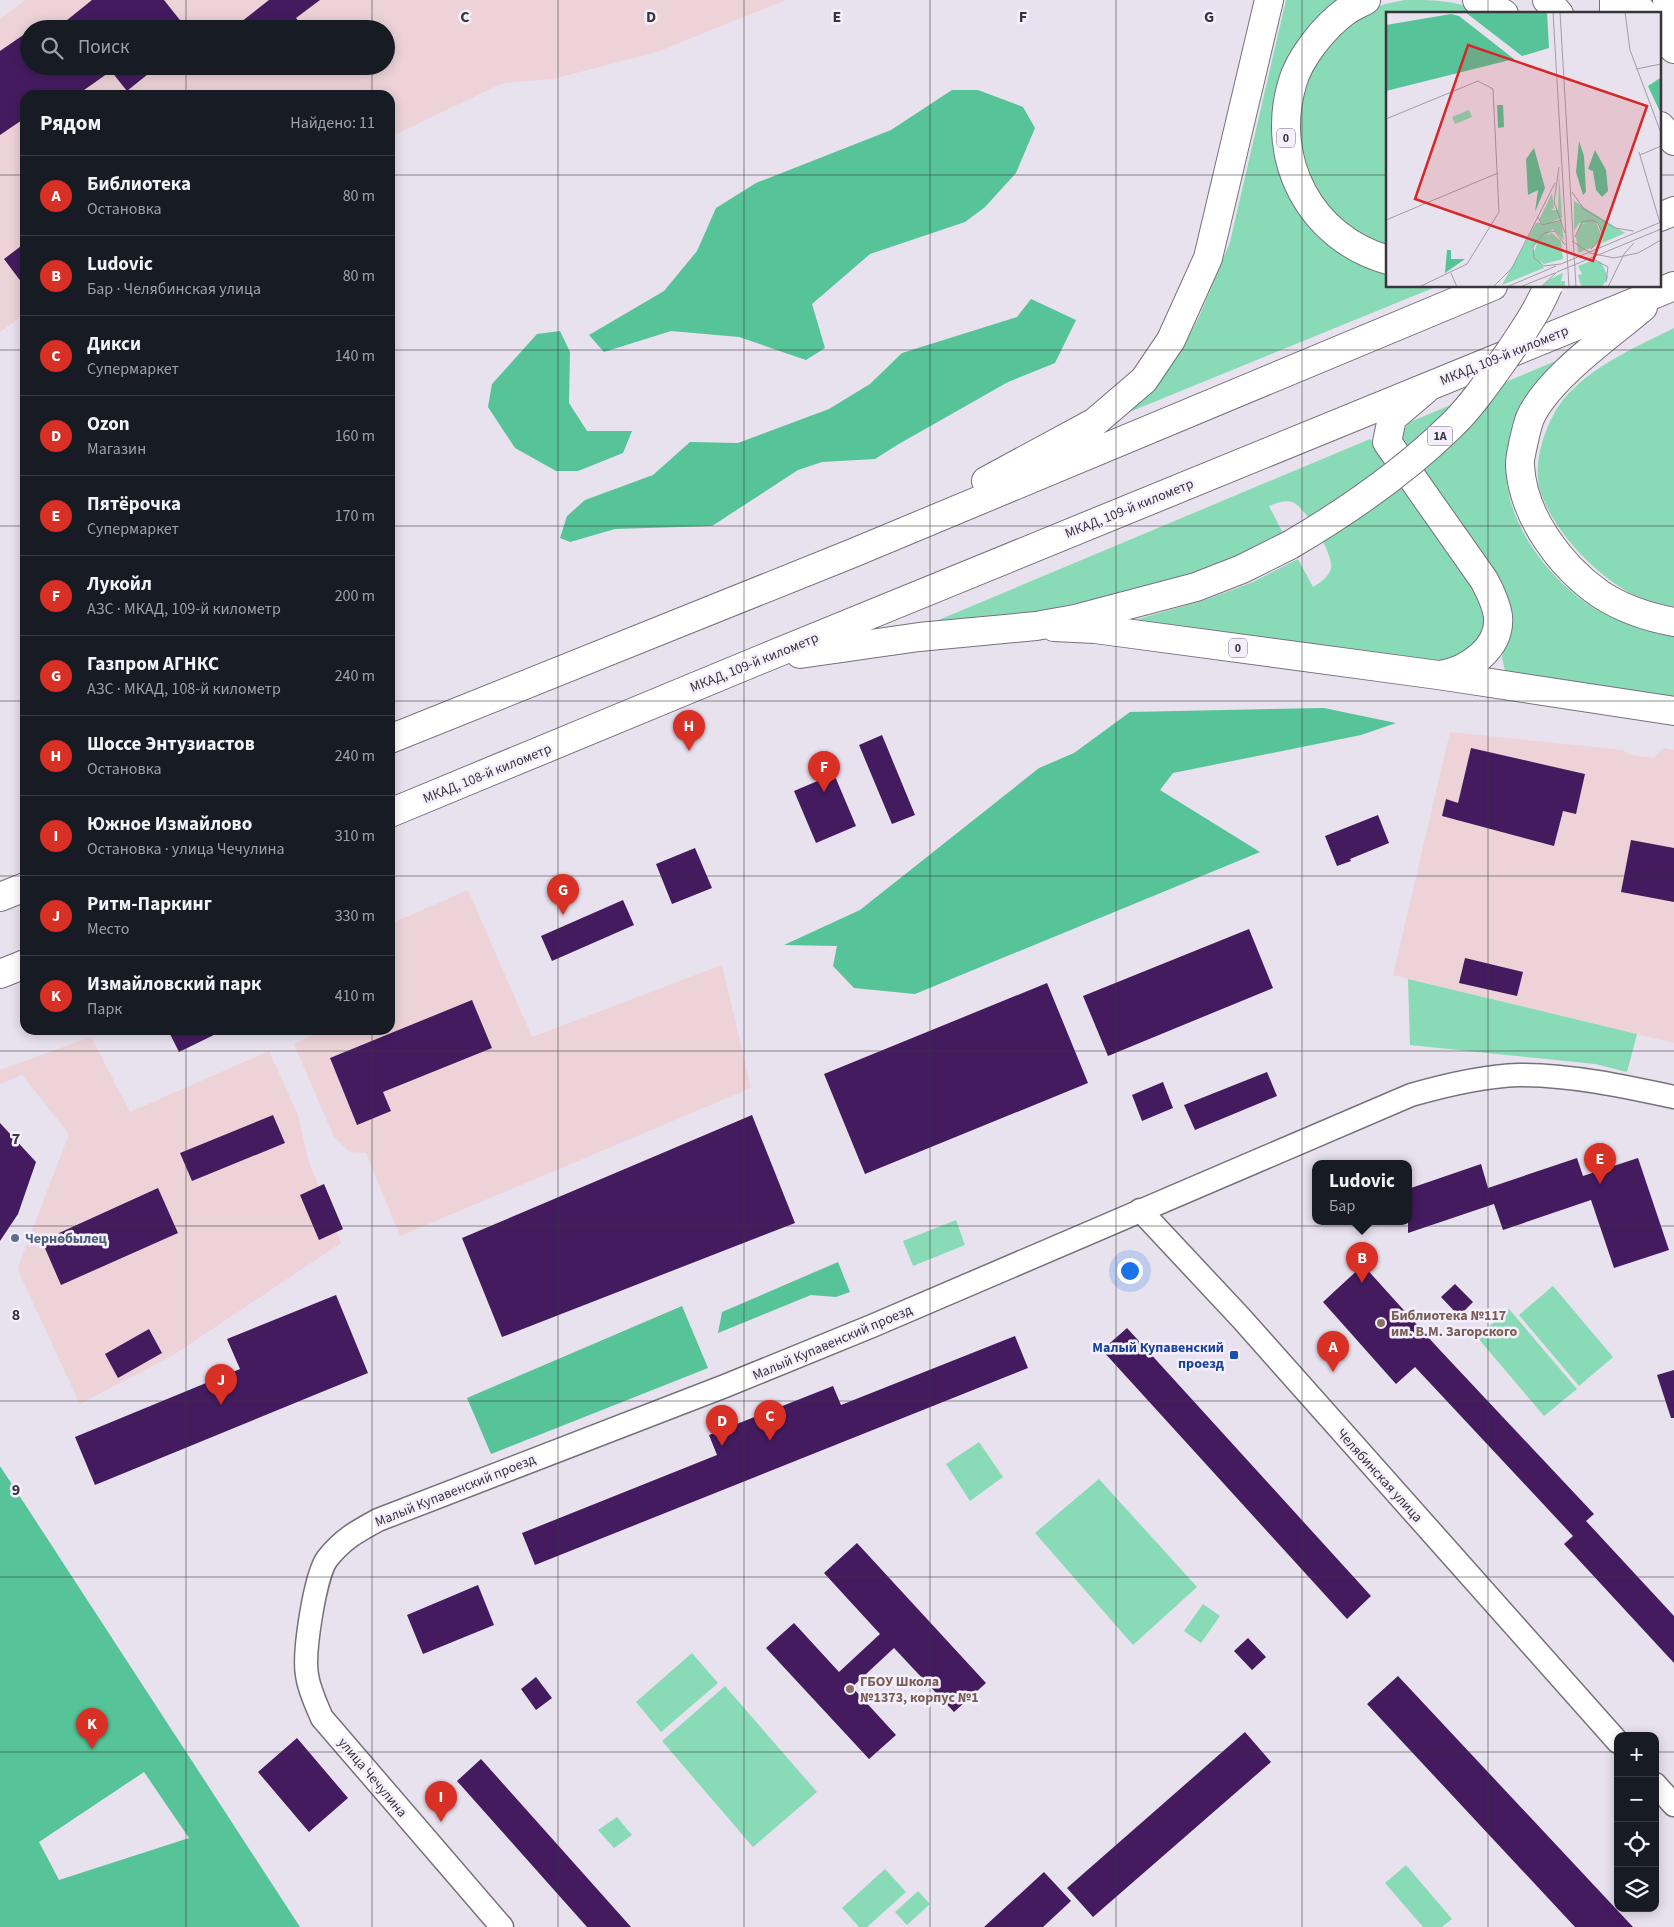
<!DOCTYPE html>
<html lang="ru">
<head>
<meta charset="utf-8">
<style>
  body { margin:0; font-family:"Source Sans 3",sans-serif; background:#242831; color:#f1f3f6 }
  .controls { position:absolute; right:15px; bottom:15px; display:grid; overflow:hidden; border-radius:10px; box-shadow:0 2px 12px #0003 }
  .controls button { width:45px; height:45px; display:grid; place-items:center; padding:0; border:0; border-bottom:1px solid #363941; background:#171b24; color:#f1f3f6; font:25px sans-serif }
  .you { position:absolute; left:1129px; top:1270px; width:18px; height:18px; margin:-12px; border:4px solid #fff; border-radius:50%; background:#1a73e8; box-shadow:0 0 0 8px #1a73e833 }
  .badge { display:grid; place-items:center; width:32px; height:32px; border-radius:50%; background:#d93025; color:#fff; font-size:16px; font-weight:700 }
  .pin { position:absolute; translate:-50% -41px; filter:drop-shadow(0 1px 2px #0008) }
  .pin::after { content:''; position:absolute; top:26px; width:18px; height:15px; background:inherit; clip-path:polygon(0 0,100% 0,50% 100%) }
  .popup { position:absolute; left:1312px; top:1160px; width:100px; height:65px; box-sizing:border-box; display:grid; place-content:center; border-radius:10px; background:#171b24; filter:drop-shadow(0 1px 4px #0005); font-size:16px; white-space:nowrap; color:#9ea1a6 }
  .popup b { font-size:19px; color:#f1f3f6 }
  .popup::after { content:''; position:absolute; left:50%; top:100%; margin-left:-10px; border:10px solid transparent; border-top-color:#171b24 }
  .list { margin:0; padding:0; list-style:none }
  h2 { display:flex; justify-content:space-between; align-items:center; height:65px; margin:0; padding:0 20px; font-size:21px }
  h2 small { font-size:16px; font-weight:400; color:#9ea1a6 }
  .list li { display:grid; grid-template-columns:32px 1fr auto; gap:15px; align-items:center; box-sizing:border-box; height:80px; padding:0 20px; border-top:1px solid #363941 }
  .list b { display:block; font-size:19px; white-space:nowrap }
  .list p { margin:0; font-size:16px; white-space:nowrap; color:#9ea1a6 }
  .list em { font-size:16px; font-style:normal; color:#9ea1a6 }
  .icon { flex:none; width:28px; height:28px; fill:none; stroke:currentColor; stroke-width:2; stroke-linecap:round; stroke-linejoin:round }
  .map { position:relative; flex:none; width:1674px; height:1927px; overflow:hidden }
  .search { position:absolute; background:#171b24; box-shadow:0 2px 12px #0003; left:20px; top:20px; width:375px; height:55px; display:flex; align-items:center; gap:12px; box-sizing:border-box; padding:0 18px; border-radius:28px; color:#9ea1a6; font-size:19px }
  .panel { position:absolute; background:#171b24; box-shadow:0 2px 12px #0003; left:20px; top:90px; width:375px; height:945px; border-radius:15px }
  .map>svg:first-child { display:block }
  .industrial { fill:#edd3d8; fill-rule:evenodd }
  .green { fill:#88dbb6 }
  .forest { fill:#57c398; fill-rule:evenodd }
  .building { fill:#451b60 }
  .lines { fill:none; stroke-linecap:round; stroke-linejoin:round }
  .minor-casing { stroke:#77717c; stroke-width:25 }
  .primary-casing { stroke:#77717c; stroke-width:30 }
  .trunk-casing { stroke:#77717c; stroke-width:30 }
  .minor { stroke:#fff; stroke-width:22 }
  .primary { stroke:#fff; stroke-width:28 }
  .trunk { stroke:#fff; stroke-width:28 }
  .trunk-bridge-casing { stroke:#77717c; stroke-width:30; stroke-linecap:butt }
  .trunk-bridge { stroke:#fff; stroke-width:28 }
  .grid { fill:none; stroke:#38363b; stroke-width:1; stroke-opacity:0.55 }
  .service-dot { fill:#5c6f8a; stroke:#f5eefc; stroke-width:2 }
  .education-dot { fill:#8d6e63; stroke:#f5eefc; stroke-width:2 }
  .transit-dot { fill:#1a4fb4; stroke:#f5eefc; stroke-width:2 }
  .labels { text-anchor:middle; stroke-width:5; stroke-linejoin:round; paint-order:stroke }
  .shield { fill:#f5eefc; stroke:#716d75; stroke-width:1 }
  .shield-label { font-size:12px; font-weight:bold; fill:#38363b }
  .street-label { font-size:14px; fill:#38363b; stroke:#f5eefc }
  .service-label { font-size:14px; font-weight:bold; fill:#4e5e75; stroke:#f5eefc; text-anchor:start }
  .education-label { font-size:14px; font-weight:bold; fill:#785e54; stroke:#f5eefc; text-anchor:start }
  .transit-label { font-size:14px; font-weight:bold; fill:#164399; stroke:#f5eefc; text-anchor:end }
  .inset-road { fill:none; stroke:#a29da6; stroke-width:1 }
  .view { fill:#d62828; fill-opacity:0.15; stroke:#d62828; stroke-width:2.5 }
  .inset-edge { fill:none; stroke:#38363b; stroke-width:2.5 }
  .grid-label { font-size:16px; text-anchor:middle; font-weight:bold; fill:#38363b; stroke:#f5eefc; stroke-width:5; stroke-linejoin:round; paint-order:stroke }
</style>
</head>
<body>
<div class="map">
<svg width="1674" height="1927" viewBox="0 0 1674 1927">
  <rect width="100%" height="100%" fill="#e8e1ee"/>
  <path class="industrial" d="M25 0H786L657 52 553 79 503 83 390 137V95H25V314L0 332V19ZM29 29H386V66H29Z
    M1450 732 1623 750 1630 755 1654 758 1663 748 1674 750V1043L1393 975Z
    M468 890 532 1037 722 965 751 1088 400 1236 366 1153 350 1152 334 1137 294 1044 324 1030H390V924Z
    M91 1037 130 1112 269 1051 298 1115 308 1159 341 1243 175 1354 80 1404 19 1273 18 1267 69 1134 22 1075 0 1084V1070Z"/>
  <path class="green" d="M1286 0H1348L1303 44 1291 197 1309 225 1333 246 1388 272V286H1438L1127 413 1159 383 1178 356 1199 317 1230 242Z
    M1405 0C1439 0 1455 0 1486 14H1388V252L1347 233 1307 185 1295 128 1305 77 1319 52 1356 15 1385 4Z
    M1674 328V607C1661 604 1646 601 1634 595 1596 576 1553 531 1540 490 1532 462 1546 422 1563 400 1591 366 1636 347 1674 328Z
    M1570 355C1557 374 1544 392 1530 411 1525 419 1517 427 1513 435 1510 441 1510 448 1508 454 1497 510 1542 572 1586 603 1612 621 1644 631 1674 637V703L1506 675 1502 658 1507 625 1399 436 1410 422Z
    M1370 439 1394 463 1489 613 1482 642 1445 666 1146 624 1135 620 1205 600 1253 582 1298 559 1313 587C1321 582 1329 577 1331 568 1334 555 1305 506 1292 502 1285 500 1276 503 1269 506L1284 535 1193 574 1123 594 1030 613 929 624Z
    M1408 979 1637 1034 1627 1072 1595 1064 1410 1045Z
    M956 1220 965 1245 913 1266 903 1241Z
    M1553 1286 1613 1357 1579 1386 1519 1315Z
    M1509 1309 1577 1389 1544 1416 1477 1337Z
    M979 1442 1003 1477 970 1501 946 1464Z
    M1099 1479 1197 1587 1133 1645 1035 1533Z
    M1203 1604 1220 1616 1201 1643 1184 1631Z
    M692 1653 718 1683 661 1732 636 1702Z
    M725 1686 817 1792 753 1847 662 1741Z
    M617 1817 632 1835 614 1848 598 1830Z
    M1406 1865 1452 1919 1442 1927H1423L1385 1883Z
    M885 1869 906 1892 867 1927H859L842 1908Z
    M918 1891 930 1904 907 1925 895 1912Z"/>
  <path class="forest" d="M952 90H978L1023 107 1035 128 1016 173 985 207 965 222 870 254 812 304 825 348 806 360 739 337 671 331 604 352 589 335 664 291 697 251 716 208 756 183 891 130Z
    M1031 299 1076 320 1055 363 1008 382 897 445 875 459 822 462 798 470 712 526 615 529 570 542 560 538 567 516 585 500 653 475 690 442 738 443 829 409 870 384 902 353 1017 317Z
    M560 331 570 352 569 403 587 431H632L623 453 578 471H556L515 448 488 407 492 384 537 334Z
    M1324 708 1396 723 1361 735 1173 773 1160 790 1260 852 915 994 854 988 833 966 837 946 784 945 860 910 1039 768 1074 753 1130 712Z
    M838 1262 850 1292 836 1297 811 1295 718 1333 722 1312Z
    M682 1306 708 1368 491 1454 467 1398Z
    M0 1466 300 1927H0ZM144 1772 189 1838 59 1880 39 1842Z"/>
  <path class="building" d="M92 0H164L187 29H56Z
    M269 0H320L296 18 299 22 291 29H232Z
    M29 31V66H158L127 91 111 71 77 95H25V118L0 135V51Z
    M25 243V287L4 259Z
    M882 735 915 815 892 824 859 745Z
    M1471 748 1585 774 1576 814 1563 811 1554 846 1442 816 1446 799 1458 803Z
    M834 774 856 826 816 843 794 791Z
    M1378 815 1389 843 1350 859 1351 861 1337 866 1325 836Z
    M1631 840 1674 848V902L1621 892Z
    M695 848 712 888 672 904 656 864Z
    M623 900 634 925 552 961 541 936Z
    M1249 929 1273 988 1108 1056 1083 996Z
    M1465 958 1523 972 1517 996 1459 983Z
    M1047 983 1088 1083 865 1174 824 1074Z
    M472 1000 492 1048 383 1092 391 1111 357 1125 330 1058Z
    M168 1030H224L179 1052Z
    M1267 1072 1277 1096 1195 1130 1184 1105Z
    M1163 1082 1173 1108 1142 1121 1132 1095Z
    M273 1115 285 1143 192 1181 180 1153Z
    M752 1115 795 1223 502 1337 462 1238Z
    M0 1123 36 1162 18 1214 0 1241Z
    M1577 1158 1583 1176 1638 1158 1669 1250 1614 1268 1591 1200 1503 1230 1494 1204 1408 1233V1189L1481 1164 1488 1188Z
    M324 1184 343 1229 319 1240 300 1195Z
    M158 1188 178 1233 61 1285 44 1246 62 1238 59 1233Z
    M1363 1265 1438 1348 1594 1514 1586 1521 1674 1616V1663L1564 1544 1573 1536 1415 1367 1396 1384 1323 1302Z
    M1455 1284 1473 1302 1459 1316 1441 1297Z
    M336 1295 368 1373 95 1485 75 1437 240 1369 227 1339Z
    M1127 1328 1371 1596 1347 1619 1102 1350Z
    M149 1329 162 1353 118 1378 105 1354Z
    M1015 1336 1028 1368 535 1565 522 1533 717 1455 709 1435 833 1386 841 1405Z
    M1674 1370V1418H1671L1657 1375Z
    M857 1543 986 1683 954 1712 894 1648 852 1687 896 1735 869 1759 766 1648 794 1623 839 1672 880 1634 824 1573Z
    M478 1585 494 1625 423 1654 407 1615Z
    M1248 1638 1266 1657 1252 1670 1234 1651Z
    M1398 1676 1633 1927H1575L1367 1704Z
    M536 1677 552 1698 536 1710 521 1689Z
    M1245 1732 1271 1762 1093 1917 1067 1888Z
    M297 1738 348 1798 309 1832 258 1772Z
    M481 1759 631 1927H587L457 1781Z
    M1044 1872 1071 1901 1043 1927H984Z"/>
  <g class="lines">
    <defs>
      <path id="minor" d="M1140 1210 1241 1318 1618 1742
        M1655 1784 1674 1805
        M502 1927 322 1718C316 1704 309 1690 307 1675 303 1653 315 1576 327 1559 343 1539 356 1532 378 1520L725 1386 872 1326 1411 1095C1446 1085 1483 1076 1519 1075 1572 1075 1623 1086 1674 1097"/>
      <path id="primary" d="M1366 0C1359 4 1352 7 1346 11 1325 26 1299 58 1292 84 1270 160 1310 238 1388 260
        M1477 0 1492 6 1504 14
        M1425 390 1392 418 1387 442 1484 580C1490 591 1496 603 1498 616 1501 648 1468 671 1440 675
        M1054 627 1095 629 1438 675 1674 711"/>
      <path id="trunk" d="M1547 0 1559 14
        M1614 0V14
        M1632 0 1644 14
        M1667 0 1674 21
        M1660 33 1674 49
        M1660 126 1674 141
        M1660 217 1674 211
        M1643 307C1609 336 1548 378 1530 418 1527 426 1519 459 1520 466 1523 516 1560 566 1600 594 1623 609 1647 617 1674 622
        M986 481 1095 422 1144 380 1171 340 1208 258 1269 0
        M800 654 919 637 1036 626 1075 619 1196 587 1242 569 1290 545
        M390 739 853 553 1493 286
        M390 813 757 661 1674 286
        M0 897 25 887
        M0 974 25 964"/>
    </defs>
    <use href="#minor" class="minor-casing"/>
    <use href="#primary" class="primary-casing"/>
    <use href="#trunk" class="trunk-casing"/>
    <use href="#minor" class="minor"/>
    <use href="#primary" class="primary"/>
    <use href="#trunk" class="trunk"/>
    <defs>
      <path id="trunk-bridge" d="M1290 545C1348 511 1403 473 1451 426 1472 406 1493 375 1510 351 1524 330 1538 310 1548 286"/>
    </defs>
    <use href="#trunk-bridge" class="trunk-bridge-casing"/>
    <use href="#trunk-bridge" class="trunk-bridge"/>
  </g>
  <path class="grid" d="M186 0V29M372 0V29M558 0V1927M744 0V1927M930 0V1927M1116 0V1927M1302 0V1927M1488 0V14M186 66V95M372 66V95M0 175H25M390 175H1388M1660 175H1674M1488 286V1927M0 350H25M390 350H1674M0 526H25M390 526H1674M0 701H25M390 701H1674M0 876H25M390 876H1674M186 1030V1927M372 1030V1927M0 1051H1674M0 1226H1674M0 1401H1674M0 1577H1674M0 1752H1618M1655 1752H1674"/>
  <circle class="service-dot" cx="15" cy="1238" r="5"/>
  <g class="education-dot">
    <circle cx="1381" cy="1323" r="5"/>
    <circle cx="850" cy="1689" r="5"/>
  </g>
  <rect class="transit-dot" x="1229" y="1350" width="10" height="10" rx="2.5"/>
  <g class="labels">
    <g class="shield">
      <rect x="1277" y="128.5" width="18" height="19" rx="4"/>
      <rect x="1427.5" y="426.5" width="25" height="19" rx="4"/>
      <rect x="1229" y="638.5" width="18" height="19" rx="4"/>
    </g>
    <g class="shield-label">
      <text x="1286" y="142">0</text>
      <text x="1440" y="440">1A</text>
      <text x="1238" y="652">0</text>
    </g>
    <g class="street-label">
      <text transform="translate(1504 355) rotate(-22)" y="5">МКАД, 109-й километр</text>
      <text transform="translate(1129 508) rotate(-22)" y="5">МКАД, 109-й километр</text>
      <text transform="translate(754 662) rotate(-22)" y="5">МКАД, 109-й километр</text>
      <text transform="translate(487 773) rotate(-22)" y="5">МКАД, 108-й километр</text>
      <text transform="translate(832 1342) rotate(-23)" y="5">Малый Купавенский проезд</text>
      <text transform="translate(1380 1475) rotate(48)" y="5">Челябинская улица</text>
      <text transform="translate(455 1490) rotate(-22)" y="5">Малый Купавенский проезд</text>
      <text transform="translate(373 1777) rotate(50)" y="5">улица Чечулина</text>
    </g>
    <g class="service-label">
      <text x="25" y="1243">Чернобылец</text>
    </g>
    <g class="education-label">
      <text x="1391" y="1320">Библиотека №117<tspan x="1391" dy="16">им. В.М. Загорского</tspan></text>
      <text x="860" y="1686">ГБОУ Школа<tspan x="860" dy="16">№1373, корпус №1</tspan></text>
    </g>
    <g class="transit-label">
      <text x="1224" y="1352">Малый Купавенский<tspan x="1224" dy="16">проезд</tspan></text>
    </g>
  </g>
  <g transform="translate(1386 12)">
    <rect width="275" height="275" fill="#e8e1ee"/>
    <path d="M83 98 86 105 69 112 66 105ZM173 160 176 206 159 212 153 208 166 181 168 196 165 198H172ZM188 189 239 221 214 232 217 228 213 211H193L188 219ZM175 209 178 228 167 217 146 236 158 256 116 273 150 211ZM210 210 216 225 207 235 192 241 190 224 194 212ZM166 221 175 229 177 247 158 252 150 247 148 240 153 226ZM205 249 215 250 222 265 216 275H196L194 271 192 263 196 262 192 254ZM177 261 175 269H179V275H156L164 267Z" fill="#88dbb6"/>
    <path d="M79 0H161L163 36 136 44ZM65 2 73 4 128 47 0 79V13ZM274 66 275 81V102L262 74ZM111 93H117L118 115 112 116ZM193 129 198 144 200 180 197 183 190 160ZM148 136 159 176 149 200 152 178 142 183 140 147ZM209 138 220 158 222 179 216 185 210 178 207 159 202 157ZM61 238H65V247H79L59 261Z" fill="#57c398"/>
    <path class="inset-road" d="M167 0 183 275M174 0 190 275M239 0 244 38 275 121M250 57 275 52M0 107 92 69 107 77 113 200 81 252 33 275M253 140 274 211M254 143 275 134M173 155 168 190 179 221M186 180 198 197 229 216 248 219M152 205 156 213 176 208M0 208 112 161M189 225 196 210 206 208 212 211 217 224 205 237M186 229 204 241 228 246 252 241 275 228M179 233 169 219 158 221 147 234 148 246 158 254 175 252 275 210M209 248 222 255 220 270M65 261 71 275M107 275 126 256 169 171M121 275 170 254M134 275 169 261M155 275 171 260 275 217M222 275 238 242 248 231"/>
    <path class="view" d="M82 33 261 94 207 249 29 187Z"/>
    <rect width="275" height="275" class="inset-edge"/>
  </g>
  <g class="grid-label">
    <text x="465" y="22">C</text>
    <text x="651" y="22">D</text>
    <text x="837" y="22">E</text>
    <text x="1023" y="22">F</text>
    <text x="1209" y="22">G</text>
    <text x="16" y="1144">7</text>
    <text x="16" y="1320">8</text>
    <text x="16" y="1495">9</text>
  </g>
</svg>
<div class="controls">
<button>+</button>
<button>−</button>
<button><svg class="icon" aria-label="locate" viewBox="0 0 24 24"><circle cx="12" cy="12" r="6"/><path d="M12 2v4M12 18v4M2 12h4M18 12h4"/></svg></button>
<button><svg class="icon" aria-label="layers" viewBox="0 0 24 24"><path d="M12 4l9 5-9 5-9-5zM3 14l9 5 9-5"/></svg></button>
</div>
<div class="you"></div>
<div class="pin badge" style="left:1333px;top:1372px">A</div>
<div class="pin badge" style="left:1362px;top:1283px">B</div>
<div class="popup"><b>Ludovic</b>Бар</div>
<div class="pin badge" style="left:770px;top:1441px">C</div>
<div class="pin badge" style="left:722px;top:1446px">D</div>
<div class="pin badge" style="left:1600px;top:1184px">E</div>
<div class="pin badge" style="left:824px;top:792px">F</div>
<div class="pin badge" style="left:563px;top:915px">G</div>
<div class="pin badge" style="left:689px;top:751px">H</div>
<div class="pin badge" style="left:441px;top:1822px">I</div>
<div class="pin badge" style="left:221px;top:1405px">J</div>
<div class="pin badge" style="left:92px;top:1749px">K</div>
<div class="search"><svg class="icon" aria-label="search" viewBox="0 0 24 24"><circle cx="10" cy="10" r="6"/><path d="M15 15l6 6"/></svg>Поиск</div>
<section class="panel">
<h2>Рядом<small>Найдено: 11</small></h2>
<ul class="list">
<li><span class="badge">A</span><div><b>Библиотека</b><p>Остановка</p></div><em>80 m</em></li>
<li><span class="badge">B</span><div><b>Ludovic</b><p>Бар · Челябинская улица</p></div><em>80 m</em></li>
<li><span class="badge">C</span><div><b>Дикси</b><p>Супермаркет</p></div><em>140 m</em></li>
<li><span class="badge">D</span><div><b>Ozon</b><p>Магазин</p></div><em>160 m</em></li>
<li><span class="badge">E</span><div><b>Пятёрочка</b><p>Супермаркет</p></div><em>170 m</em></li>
<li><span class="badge">F</span><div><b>Лукойл</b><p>АЗС · МКАД, 109-й километр</p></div><em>200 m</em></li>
<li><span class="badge">G</span><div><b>Газпром АГНКС</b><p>АЗС · МКАД, 108-й километр</p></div><em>240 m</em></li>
<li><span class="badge">H</span><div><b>Шоссе Энтузиастов</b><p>Остановка</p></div><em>240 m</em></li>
<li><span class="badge">I</span><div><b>Южное Измайлово</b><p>Остановка · улица Чечулина</p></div><em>310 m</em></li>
<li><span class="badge">J</span><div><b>Ритм-Паркинг</b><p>Место</p></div><em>330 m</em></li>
<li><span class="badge">K</span><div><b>Измайловский парк</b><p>Парк</p></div><em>410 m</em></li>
</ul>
</section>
</div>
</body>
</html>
